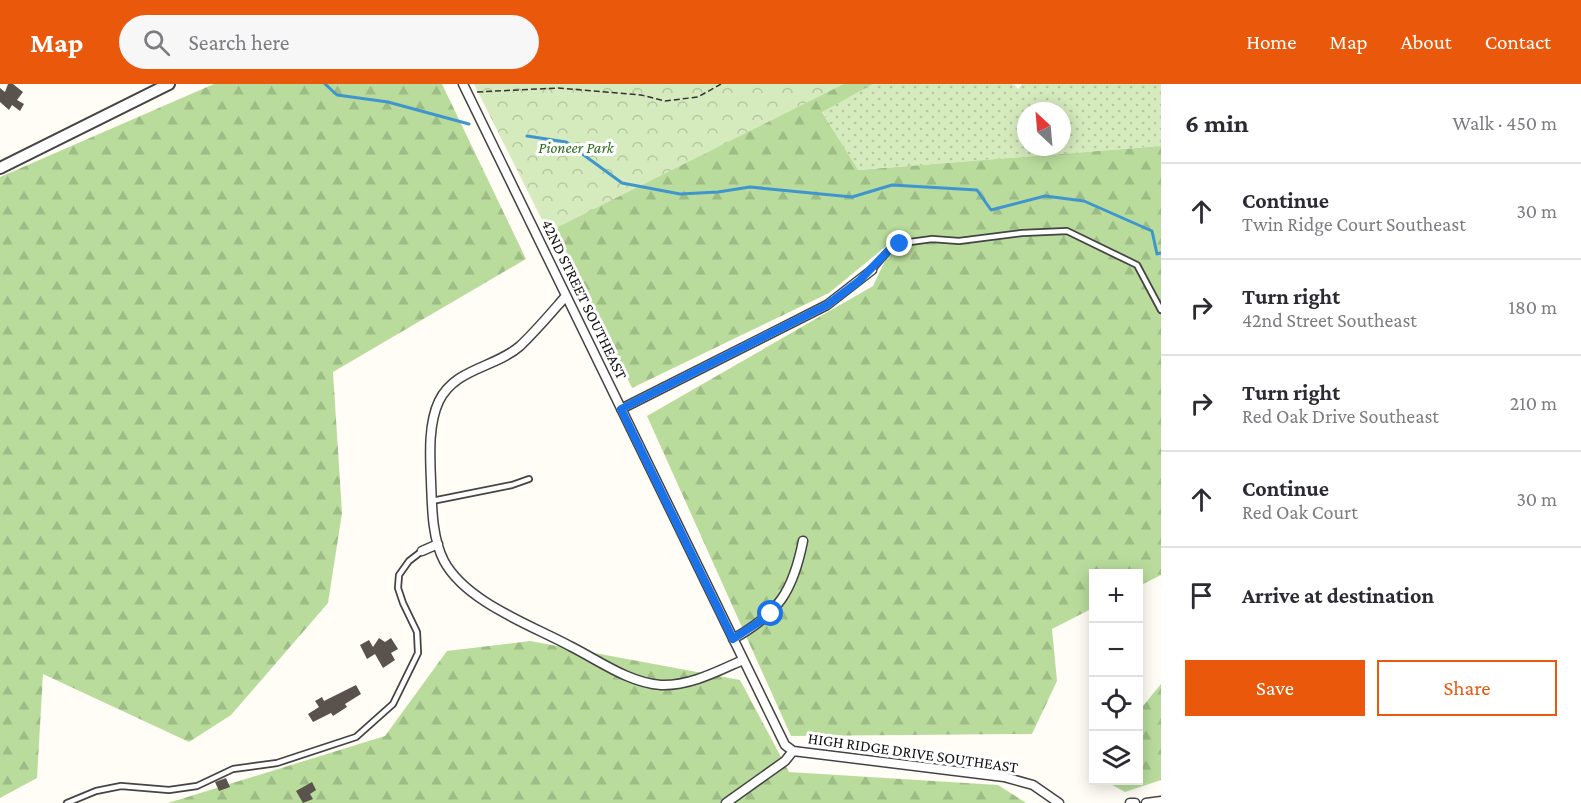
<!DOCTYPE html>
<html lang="en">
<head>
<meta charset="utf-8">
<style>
  body { margin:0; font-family:"Crimson Pro",serif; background:#f7f7f7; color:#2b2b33 }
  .controls { position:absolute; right:18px; bottom:18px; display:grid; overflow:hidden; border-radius:0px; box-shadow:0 3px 15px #0003 }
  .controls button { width:54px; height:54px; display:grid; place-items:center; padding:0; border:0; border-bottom:2px solid #e1e1e2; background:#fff; color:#2b2b33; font:30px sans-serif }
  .compass { position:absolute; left:1017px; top:18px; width:54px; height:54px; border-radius:50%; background:#fff; box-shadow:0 3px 15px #0003; rotate:334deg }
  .stop { position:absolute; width:18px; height:18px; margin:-14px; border:4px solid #1a73e8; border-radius:50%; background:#fff }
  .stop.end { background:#1a73e8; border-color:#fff; box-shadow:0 2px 6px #0008 }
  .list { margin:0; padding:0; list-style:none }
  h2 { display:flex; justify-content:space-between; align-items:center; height:78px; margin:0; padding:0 24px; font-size:26px }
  h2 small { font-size:20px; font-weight:400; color:#7c7c81 }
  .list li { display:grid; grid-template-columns:39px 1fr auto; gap:18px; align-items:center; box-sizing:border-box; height:96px; padding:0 24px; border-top:2px solid #e1e1e2 }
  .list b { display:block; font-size:22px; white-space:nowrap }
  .list p { margin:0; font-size:20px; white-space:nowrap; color:#7c7c81 }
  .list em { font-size:20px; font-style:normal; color:#7c7c81 }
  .actions { display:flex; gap:12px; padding:18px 24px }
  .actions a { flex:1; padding:14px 0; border:2px solid #ea580c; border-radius:0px; text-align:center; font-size:21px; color:#ea580c }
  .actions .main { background:#ea580c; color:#fff }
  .icon { flex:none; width:33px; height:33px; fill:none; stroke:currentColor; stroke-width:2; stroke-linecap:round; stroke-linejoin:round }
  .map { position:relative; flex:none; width:1161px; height:719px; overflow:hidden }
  header { display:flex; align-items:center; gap:36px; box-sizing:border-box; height:84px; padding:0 30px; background:#ea580c; color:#fff }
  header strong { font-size:28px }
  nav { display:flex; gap:33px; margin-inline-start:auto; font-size:21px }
  .search { width:420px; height:54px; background:#f7f7f7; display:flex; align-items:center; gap:15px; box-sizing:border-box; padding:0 21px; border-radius:33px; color:#7c7c81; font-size:22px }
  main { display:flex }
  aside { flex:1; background:#fff }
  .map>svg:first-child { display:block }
  .grass { fill:url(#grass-dots); fill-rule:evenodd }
  .forest { fill:url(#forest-firs) }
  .park { fill:url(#park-crowns) }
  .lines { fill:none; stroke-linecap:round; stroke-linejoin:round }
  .stream { stroke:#3f96cf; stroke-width:3 }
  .building { fill:#5a524d }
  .service-casing { stroke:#444; stroke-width:8 }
  .minor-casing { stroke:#444; stroke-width:11 }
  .tertiary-casing { stroke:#444; stroke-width:14 }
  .path { stroke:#333; stroke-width:1.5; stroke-dasharray:6 3; stroke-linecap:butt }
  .service { stroke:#fff; stroke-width:4.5 }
  .minor { stroke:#fff; stroke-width:8 }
  .tertiary { stroke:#fff; stroke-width:10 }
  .route { stroke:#1a73e8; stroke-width:8 }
  .labels { text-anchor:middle; stroke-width:6; stroke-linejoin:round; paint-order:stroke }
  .park-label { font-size:16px; font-style:italic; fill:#2f6b1f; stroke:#fff }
  .street-label { font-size:16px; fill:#111; stroke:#fff }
</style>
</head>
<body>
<header>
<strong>Map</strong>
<div class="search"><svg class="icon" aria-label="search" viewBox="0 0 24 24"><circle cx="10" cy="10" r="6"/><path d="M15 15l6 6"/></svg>Search here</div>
<nav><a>Home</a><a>Map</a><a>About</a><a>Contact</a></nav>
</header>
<main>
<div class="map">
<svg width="1161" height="719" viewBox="0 0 1161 719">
  <defs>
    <pattern id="grass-dots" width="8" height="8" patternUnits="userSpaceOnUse" patternTransform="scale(1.5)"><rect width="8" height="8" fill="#d5ebbd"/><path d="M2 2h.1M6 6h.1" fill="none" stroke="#b6c8a1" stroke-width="1.8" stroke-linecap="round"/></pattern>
    <pattern id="forest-firs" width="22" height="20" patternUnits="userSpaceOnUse" patternTransform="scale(1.5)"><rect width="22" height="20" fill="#b9dc9c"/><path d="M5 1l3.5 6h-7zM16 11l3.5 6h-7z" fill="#9ebc85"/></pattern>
    <pattern id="park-crowns" width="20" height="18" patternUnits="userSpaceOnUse" patternTransform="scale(1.5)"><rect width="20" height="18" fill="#d5ebbd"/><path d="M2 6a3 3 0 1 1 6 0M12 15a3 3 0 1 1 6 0" fill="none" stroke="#b6c8a1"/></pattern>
  </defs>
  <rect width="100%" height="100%" fill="#fffdf5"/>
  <path class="grass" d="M873 0H1014L1018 5 1022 0H1161V62L857 86 822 27ZM1026 27H1062V63H1026Z"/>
  <path class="forest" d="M214 0H442L526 175 333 288 342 429 328 519 231 631 189 658 43 590 37 694 0 714V93Z
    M485 0H873L822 28 858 86 1161 62V491L1139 502 1138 490H1094L1093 524 1052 545 1057 597 1032 650 791 652 647 332 873 202 896 154 829 209 632 304Z
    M530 557 740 596 789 688 998 701 1026 719H168L385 652 447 567Z
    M1161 600V696L1125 708 1105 697 1138 696 1139 627Z"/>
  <path class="park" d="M474 0H844L548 148Z"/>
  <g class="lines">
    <path class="stream" d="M325 0 337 11 388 18 469 40
      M527 52 566 58 622 99 680 110 718 108 750 103 852 113 892 101 977 106 991 126 1045 112 1084 117 1152 147 1157 170 1161 169"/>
  </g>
  <path class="building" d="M8 0H13L23 8 17 16 24 20 20 27 12 21 9 26 0 18V4L5 8Z
    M379 554 385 558 391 554 398 565 391 569 395 576 383 584 375 570 367 575 360 561 369 556 373 563Z
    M356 601 361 610 345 620 347 623 333 632 331 629 313 638 308 630 319 623 315 617 322 613 324 617Z
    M226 694 230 703 219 707 215 698Z
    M312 698 316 706 310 710 313 715 303 719 296 707Z"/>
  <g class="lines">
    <defs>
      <path id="service" d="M872 186 889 166 910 158 932 155 959 157 1022 149 1067 147 1137 181 1161 226
        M432 417 512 401 529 395
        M67 719 96 707 121 702 169 706 197 702 233 685 277 679 356 653 393 620 418 569 417 548 403 519 398 504 399 491 409 477 422 467"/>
      <path id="minor" d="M463 0 785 661 793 667 1004 693 1033 701 1059 719
        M566 212C551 229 536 247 520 262 495 284 455 284 439 317 428 340 430 372 431 397 432 423 432 454 444 477 466 518 531 541 570 562 598 576 629 599 661 601 690 602 718 587 743 576
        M621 325 827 221 872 186
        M422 467 438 460
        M733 555C779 529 793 507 803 457
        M726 719 785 677 793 667
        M1130 719H1135
        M1146 719 1161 717"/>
      <path id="tertiary" d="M0 84 169 0"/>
    </defs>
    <use href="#service" class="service-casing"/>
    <use href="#minor" class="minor-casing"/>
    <use href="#tertiary" class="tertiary-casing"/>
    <path class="path" d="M477 8 558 4 641 11 665 17 698 13 721 0"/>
    <use href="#service" class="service"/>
    <use href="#minor" class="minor"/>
    <use href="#tertiary" class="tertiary"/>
  </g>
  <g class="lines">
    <path class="route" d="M771 530 733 555 621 325 827 221 859 197 889 166 900 160"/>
  </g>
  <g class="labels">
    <g class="park-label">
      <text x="576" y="69">Pioneer Park</text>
    </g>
    <g class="street-label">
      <text transform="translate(585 215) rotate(64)" y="6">42ND STREET SOUTHEAST</text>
      <text transform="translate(913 668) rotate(8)" y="6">HIGH RIDGE DRIVE SOUTHEAST</text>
    </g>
  </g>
</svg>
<div class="controls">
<button>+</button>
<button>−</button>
<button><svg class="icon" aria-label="locate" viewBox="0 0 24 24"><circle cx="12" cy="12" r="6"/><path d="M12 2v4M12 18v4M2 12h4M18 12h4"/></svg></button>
<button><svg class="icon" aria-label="layers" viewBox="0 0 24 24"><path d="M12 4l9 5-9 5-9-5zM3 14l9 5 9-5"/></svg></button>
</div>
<svg class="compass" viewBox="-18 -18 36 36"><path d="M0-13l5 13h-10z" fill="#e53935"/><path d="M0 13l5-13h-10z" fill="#7c7c81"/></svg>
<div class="stop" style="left:771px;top:530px"></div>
<div class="stop end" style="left:900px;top:160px"></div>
</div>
<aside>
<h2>6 min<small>Walk · 450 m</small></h2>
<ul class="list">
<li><svg class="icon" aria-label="ahead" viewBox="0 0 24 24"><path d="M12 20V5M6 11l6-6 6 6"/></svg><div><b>Continue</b><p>Twin Ridge Court Southeast</p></div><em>30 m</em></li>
<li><svg class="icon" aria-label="right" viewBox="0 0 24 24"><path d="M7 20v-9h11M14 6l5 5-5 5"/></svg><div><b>Turn right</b><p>42nd Street Southeast</p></div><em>180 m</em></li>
<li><svg class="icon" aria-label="right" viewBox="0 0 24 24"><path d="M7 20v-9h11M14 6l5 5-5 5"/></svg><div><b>Turn right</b><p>Red Oak Drive Southeast</p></div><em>210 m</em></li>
<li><svg class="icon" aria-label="ahead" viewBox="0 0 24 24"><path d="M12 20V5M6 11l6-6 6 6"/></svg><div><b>Continue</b><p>Red Oak Court</p></div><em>30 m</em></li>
<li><svg class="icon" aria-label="arrive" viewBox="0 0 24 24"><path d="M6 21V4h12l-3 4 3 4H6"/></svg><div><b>Arrive at destination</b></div></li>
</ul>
<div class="actions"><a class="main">Save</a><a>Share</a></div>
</aside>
</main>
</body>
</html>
